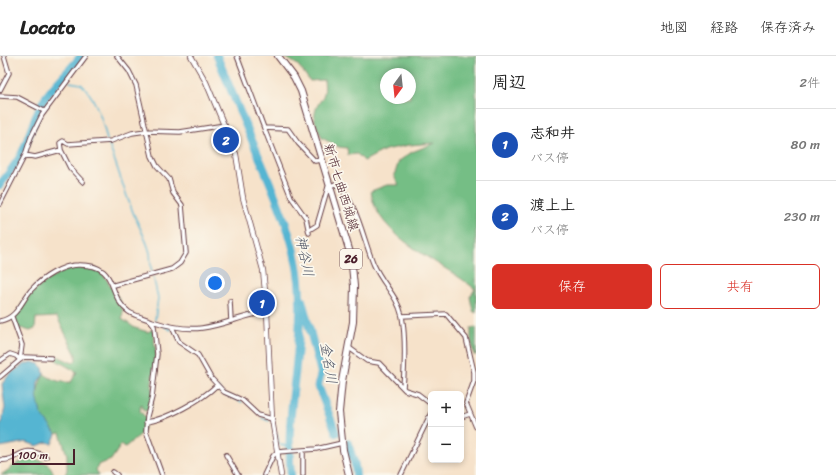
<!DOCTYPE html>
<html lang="ja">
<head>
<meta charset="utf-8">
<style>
  body { margin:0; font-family:Sriracha,"Klee One",sans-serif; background:#f6f6f6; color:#222 }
  .controls { position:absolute; right:12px; bottom:12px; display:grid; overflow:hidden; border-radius:6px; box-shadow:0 2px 6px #0003 }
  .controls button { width:36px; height:36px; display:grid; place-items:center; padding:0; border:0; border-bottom:1px solid #e0e0e0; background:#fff; color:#222; font:20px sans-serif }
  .compass { position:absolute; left:380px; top:12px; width:36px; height:36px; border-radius:50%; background:#fff; box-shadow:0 2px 6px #0003; rotate:195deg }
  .scale { position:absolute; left:12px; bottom:10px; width:63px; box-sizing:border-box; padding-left:4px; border:2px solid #4a1f2b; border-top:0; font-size:11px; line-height:14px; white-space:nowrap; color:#4a1f2b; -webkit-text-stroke:3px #fbf7ec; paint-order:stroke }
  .you { position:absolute; left:215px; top:227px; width:14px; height:14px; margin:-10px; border:3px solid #fff; border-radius:50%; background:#1a73e8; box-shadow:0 0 0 6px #1a73e833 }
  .badge { display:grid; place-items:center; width:26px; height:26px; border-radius:50%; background:#d93025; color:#fff; font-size:13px; font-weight:700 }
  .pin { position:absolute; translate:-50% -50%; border:2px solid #fff; box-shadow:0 1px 4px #0006 }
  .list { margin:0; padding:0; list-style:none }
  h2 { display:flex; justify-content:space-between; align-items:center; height:52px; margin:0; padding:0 16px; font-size:17px }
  h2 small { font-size:13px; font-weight:400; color:#767676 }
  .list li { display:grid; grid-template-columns:26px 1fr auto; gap:12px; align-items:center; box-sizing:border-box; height:72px; padding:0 16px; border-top:1px solid #e0e0e0 }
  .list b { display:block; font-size:15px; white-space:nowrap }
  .list p { margin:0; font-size:13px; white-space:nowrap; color:#767676 }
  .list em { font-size:13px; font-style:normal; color:#767676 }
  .actions { display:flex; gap:8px; padding:12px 16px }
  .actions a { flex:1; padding:9px 0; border:1px solid #d93025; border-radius:6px; text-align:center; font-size:14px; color:#d93025 }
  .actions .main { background:#d93025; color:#fff }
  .map { position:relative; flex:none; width:476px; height:419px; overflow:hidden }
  header { display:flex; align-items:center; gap:24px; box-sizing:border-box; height:56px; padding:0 20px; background:#fff; border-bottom:1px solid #e0e0e0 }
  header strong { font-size:19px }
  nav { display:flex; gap:22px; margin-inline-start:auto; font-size:14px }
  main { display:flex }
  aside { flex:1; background:#fff }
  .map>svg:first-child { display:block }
  .forest { fill:#74be85; stroke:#5f6e58; fill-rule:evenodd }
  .water { fill:#54b5d2; stroke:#4f6a7e }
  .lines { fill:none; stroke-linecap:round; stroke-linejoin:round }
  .stream { stroke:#54b5d2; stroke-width:1.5 }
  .river { stroke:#54b5d2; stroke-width:8 }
  .minor-casing { stroke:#643c43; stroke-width:5.5 }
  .tertiary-casing { stroke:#643c43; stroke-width:6 }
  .primary-casing { stroke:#643c43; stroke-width:8 }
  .minor { stroke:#fff; stroke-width:3.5 }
  .tertiary { stroke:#fff; stroke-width:4.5 }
  .primary { stroke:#fff; stroke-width:6 }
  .labels { text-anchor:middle; stroke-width:3.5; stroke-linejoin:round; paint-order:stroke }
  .shield { fill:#fbf7ec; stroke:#7f6065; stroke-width:1 }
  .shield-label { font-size:12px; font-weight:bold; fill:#4a1f2b }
  .street-label { font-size:13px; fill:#4a1f2b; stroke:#fbf7ec }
  .water-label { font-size:14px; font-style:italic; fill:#4e5465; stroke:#fbf7ec }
</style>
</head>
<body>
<header>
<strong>Locato</strong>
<nav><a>地図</a><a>経路</a><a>保存済み</a></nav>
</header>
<main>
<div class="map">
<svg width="476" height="419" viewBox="0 0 476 419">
  <rect width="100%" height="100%" fill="#fbf7ec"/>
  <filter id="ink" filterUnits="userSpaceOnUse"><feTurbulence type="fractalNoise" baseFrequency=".025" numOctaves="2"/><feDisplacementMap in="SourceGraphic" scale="8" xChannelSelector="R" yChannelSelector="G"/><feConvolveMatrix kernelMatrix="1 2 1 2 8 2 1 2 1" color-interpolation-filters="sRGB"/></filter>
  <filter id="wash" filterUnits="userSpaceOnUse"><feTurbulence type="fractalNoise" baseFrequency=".012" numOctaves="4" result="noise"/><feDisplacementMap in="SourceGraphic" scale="16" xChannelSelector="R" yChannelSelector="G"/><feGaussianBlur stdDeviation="0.9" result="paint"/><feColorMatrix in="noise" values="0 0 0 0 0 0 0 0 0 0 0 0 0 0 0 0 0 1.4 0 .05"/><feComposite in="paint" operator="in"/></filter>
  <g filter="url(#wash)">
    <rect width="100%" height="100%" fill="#f6e2ca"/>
    <path class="forest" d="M283 0H476V257L473 255 470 241 475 233C443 206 375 181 371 135L387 129H399L394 120 399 105 412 96 435 87 409 89 385 94 364 105 357 98 348 99 347 92 339 91 322 82C319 75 313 66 315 57 318 42 327 45 324 24L310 25 298 9ZM386 18H410V42H386Z
      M70 212H95L101 215 120 244 123 255 122 263 135 272 148 276 153 273 156 298 152 327 153 341 151 354 144 355 141 348 140 355 146 362C145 379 137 381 125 391L121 389 111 404 98 409 96 414 99 419H65L67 414V399L60 377 56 378C51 372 43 364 41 358 35 345 37 329 44 318 53 324 60 327 71 326L77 316 56 304 57 300 73 307 76 304V299L57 261 36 262 35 273 30 275 21 272 19 276C17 272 15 268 15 264 18 243 52 219 70 212Z
      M476 271V299H474L471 284V272Z
      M33 403C44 405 51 407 54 419H1L18 407Z"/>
    <path class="water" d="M32 306 39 308 43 312 44 318 38 326 37 339 41 358 56 378 52 388 47 386 37 390 26 386 0 391V371L5 352 2 328C9 317 20 309 32 306Z"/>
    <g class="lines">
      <path class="stream" d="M64 21 67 24
        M70 26 81 28C96 41 103 66 107 84
        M108 87C117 108 122 129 131 151 136 166 146 181 150 197 151 203 150 210 152 216
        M153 219 158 242 155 264
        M164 270 171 274
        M218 332 222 337 242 346
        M262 362 269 365
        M277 378 279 388 289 391"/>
      <path class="river" d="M217 0C232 37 247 73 263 110 278 147 295 184 299 225 305 290 284 355 291 419
        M0 129C7 119 15 109 21 99 29 82 33 64 42 47 52 29 69 16 81 0
        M302 244 321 317 318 329 336 377
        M348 387 355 409 356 419"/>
    </g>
  </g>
  <g filter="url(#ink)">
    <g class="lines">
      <defs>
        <path id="minor" d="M237 0 264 72 288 73 298 87 315 105 322 104
          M0 34 9 17 4 0
          M0 40 17 41 44 55
          M264 72 291 141 306 162 309 177
          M61 94 70 112 83 126
          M25 99 35 101 61 94 60 87 63 85 68 88 111 85 132 77 146 75 180 76 225 69
          M0 148 25 99 31 81 42 59 86 0
          M309 174 317 169 328 131 335 128C356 140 364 187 374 209 383 229 397 239 402 260 406 284 405 307 403 331
          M114 229 172 213 180 207 186 197 182 149 173 137 169 123 157 110 152 100 136 29 129 15 117 0
          M230 245 231 265
          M402 260 446 258 466 282 474 316V325L466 347 476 371
          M12 261 22 289 20 304
          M0 265C17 262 21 246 31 234 42 222 62 209 78 209 121 208 105 239 129 256 135 260 145 262 152 265 167 270 186 274 202 272 224 269 245 259 267 256
          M150 265 154 270 157 298 152 341 147 360 146 375 162 419
          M172 271 179 286 198 299 211 322 224 336 242 344 258 359 272 363
          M348 291 367 305 379 307 405 334 418 338 431 348
          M20 304 24 301 51 302
          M0 305 10 298 16 300 20 304 0 321
          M461 361 470 358
          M146 366C166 364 203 343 217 329
          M226 399 238 419
          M0 404C20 406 20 386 46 401
          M113 416 117 419
          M264 419 273 400 277 396 316 393 342 387
          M303 419V395
          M401 419 431 357"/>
        <path id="tertiary" d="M191 0 206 26 236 98 243 142 263 214 267 256 272 363 281 419"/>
        <path id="primary" d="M278 0 294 21 301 35 351 200 354 230 353 266 342 325 339 356 343 394 349 419"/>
      </defs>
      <use href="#minor" class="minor-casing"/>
      <use href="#tertiary" class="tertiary-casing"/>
      <use href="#primary" class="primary-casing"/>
      <use href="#minor" class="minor"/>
      <use href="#tertiary" class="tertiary"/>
      <use href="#primary" class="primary"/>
    </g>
  </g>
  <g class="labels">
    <rect class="shield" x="340" y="193" width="22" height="20" rx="3"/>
    <g class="shield-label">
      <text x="351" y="207">26</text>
    </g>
    <g class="street-label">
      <text transform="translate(342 131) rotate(73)" y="5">新市七曲西城線</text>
    </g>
    <g class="water-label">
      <text transform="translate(305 200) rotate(78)" y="5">神谷川</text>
      <text transform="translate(329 307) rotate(81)" y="5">金名川</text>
    </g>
  </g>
</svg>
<div class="controls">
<button>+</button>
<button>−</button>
</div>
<svg class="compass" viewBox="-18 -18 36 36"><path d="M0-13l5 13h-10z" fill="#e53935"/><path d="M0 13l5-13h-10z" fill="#767676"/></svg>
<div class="scale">100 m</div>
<div class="you"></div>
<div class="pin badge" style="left:262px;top:247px;background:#1a4fb4">1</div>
<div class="pin badge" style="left:226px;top:84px;background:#1a4fb4">2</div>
</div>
<aside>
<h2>周辺<small>2件</small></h2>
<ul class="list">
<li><span class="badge" style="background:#1a4fb4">1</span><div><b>志和井</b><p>バス停</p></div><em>80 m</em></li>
<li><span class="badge" style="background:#1a4fb4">2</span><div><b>渡上上</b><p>バス停</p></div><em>230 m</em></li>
</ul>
<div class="actions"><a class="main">保存</a><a>共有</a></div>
</aside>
</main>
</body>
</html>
